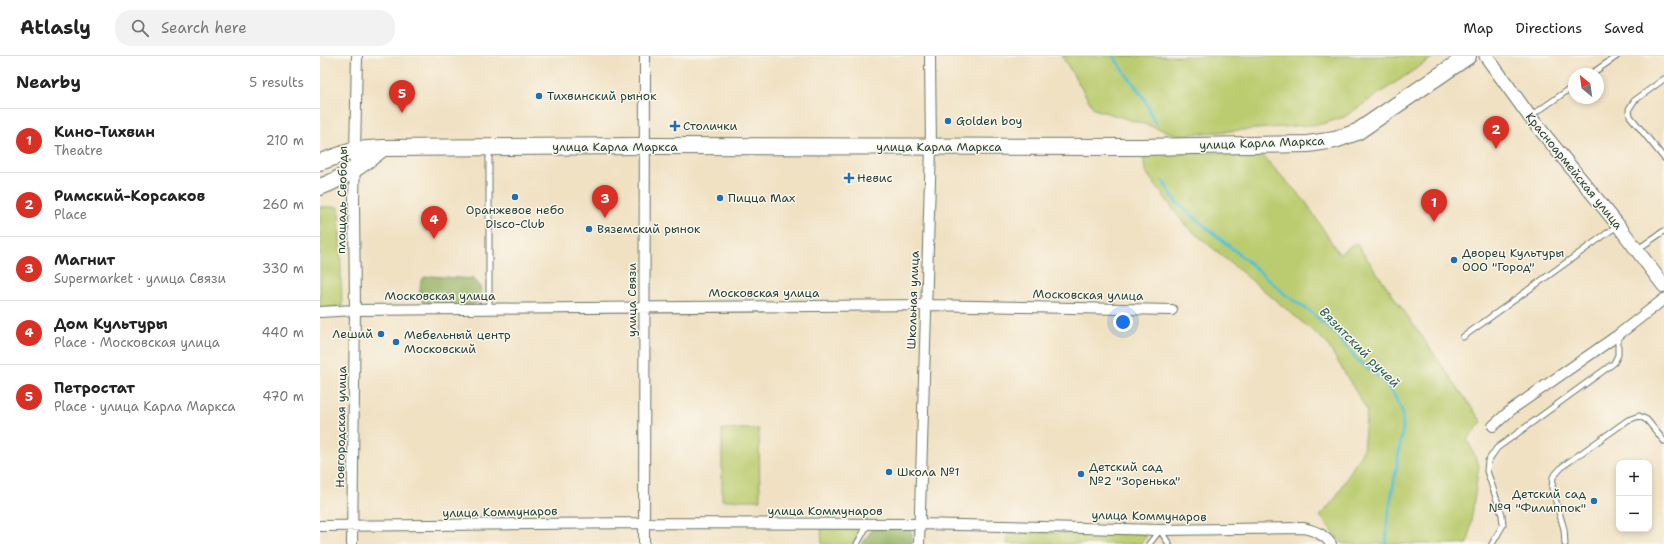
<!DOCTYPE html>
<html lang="en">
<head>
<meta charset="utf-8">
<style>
  body { margin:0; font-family:"Shantell Sans",sans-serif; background:#f2f2f2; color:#222 }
  .controls { position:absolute; right:12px; bottom:12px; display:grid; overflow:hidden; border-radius:8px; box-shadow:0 2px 6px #0003 }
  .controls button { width:36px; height:36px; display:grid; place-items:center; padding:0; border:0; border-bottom:1px solid #e0e0e0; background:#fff; color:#222; font:20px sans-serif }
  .compass { position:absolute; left:1248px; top:12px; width:36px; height:36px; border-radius:50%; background:#fff; box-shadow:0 2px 6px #0003; rotate:331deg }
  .you { position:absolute; left:803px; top:266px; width:14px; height:14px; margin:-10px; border:3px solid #fff; border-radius:50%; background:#1a73e8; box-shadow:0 0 0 6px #1a73e833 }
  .badge { display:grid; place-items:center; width:26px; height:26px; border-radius:50%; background:#d93025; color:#fff; font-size:13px; font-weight:700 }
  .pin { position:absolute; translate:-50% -33px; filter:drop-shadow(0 1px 2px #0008) }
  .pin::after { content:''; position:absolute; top:21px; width:14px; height:12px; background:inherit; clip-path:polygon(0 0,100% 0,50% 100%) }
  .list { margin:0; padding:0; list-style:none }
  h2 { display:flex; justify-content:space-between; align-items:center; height:52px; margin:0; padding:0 16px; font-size:17px }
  h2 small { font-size:13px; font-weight:400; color:#767676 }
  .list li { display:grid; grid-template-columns:26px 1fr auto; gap:12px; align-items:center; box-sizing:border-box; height:64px; padding:0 16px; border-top:1px solid #e0e0e0 }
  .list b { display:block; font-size:15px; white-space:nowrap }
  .list p { margin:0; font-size:13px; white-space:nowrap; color:#767676 }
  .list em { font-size:13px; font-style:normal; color:#767676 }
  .icon { flex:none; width:22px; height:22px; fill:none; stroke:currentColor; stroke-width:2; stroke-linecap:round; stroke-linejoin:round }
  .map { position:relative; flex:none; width:1344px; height:488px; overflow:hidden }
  header { display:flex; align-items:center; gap:24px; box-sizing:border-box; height:56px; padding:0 20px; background:#fff; border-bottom:1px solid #e0e0e0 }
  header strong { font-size:19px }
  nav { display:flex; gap:22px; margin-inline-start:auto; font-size:14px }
  .search { width:280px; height:36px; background:#f2f2f2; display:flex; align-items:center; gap:10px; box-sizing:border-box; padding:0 14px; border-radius:16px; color:#767676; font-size:15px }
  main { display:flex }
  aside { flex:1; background:#fff }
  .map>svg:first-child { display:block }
  .green { fill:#bbcc6f; stroke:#6d8452 }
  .forest { fill:#94b062; stroke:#5a764b }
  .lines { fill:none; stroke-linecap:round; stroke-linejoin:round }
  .stream { stroke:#55c0d0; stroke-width:3 }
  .service-casing { stroke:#687666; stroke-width:7 }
  .minor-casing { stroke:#687666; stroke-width:12 }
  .tertiary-casing { stroke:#687666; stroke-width:15 }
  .primary-casing { stroke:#687666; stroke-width:18 }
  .service { stroke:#fff; stroke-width:5 }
  .minor { stroke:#fff; stroke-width:10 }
  .tertiary { stroke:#fff; stroke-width:13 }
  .primary { stroke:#fff; stroke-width:16 }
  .poi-dot { fill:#1f6fb2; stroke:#fbf7ec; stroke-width:1.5 }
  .labels { text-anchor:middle; stroke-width:3; stroke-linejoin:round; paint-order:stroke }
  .poi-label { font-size:12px; fill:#1f3d34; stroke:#fbf7ec; text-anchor:start }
  .street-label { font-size:12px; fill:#1f3d34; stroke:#fbf7ec }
  .water-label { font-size:13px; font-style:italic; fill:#2c5e5b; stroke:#fbf7ec }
</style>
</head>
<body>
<header>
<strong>Atlasly</strong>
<div class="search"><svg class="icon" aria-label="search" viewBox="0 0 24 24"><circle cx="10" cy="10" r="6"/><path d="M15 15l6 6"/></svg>Search here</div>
<nav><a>Map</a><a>Directions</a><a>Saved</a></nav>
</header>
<main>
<aside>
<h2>Nearby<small>5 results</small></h2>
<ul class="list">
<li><span class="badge">1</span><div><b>Кино-Тихвин</b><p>Theatre</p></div><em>210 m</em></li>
<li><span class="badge">2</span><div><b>Римский-Корсаков</b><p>Place</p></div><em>260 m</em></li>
<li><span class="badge">3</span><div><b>Магнит</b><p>Supermarket · улица Связи</p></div><em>330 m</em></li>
<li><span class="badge">4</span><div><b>Дом Культуры</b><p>Place · Московская улица</p></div><em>440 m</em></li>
<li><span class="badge">5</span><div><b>Петростат</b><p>Place · улица Карла Маркса</p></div><em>470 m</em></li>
</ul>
</aside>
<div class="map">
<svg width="1344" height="488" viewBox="0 0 1344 488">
  <rect width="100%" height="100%" fill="#fbf7ec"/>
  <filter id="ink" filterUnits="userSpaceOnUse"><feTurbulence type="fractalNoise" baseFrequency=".025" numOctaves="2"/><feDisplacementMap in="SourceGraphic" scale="8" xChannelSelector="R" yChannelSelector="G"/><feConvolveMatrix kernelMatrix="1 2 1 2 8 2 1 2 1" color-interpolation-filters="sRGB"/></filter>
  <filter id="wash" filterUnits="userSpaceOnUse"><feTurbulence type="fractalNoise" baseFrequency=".012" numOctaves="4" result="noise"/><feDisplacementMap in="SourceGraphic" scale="16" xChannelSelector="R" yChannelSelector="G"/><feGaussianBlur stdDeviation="0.9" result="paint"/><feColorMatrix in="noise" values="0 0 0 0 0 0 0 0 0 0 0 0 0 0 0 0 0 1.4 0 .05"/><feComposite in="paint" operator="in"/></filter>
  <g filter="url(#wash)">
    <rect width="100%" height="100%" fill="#f0e1c3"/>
    <path class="green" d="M742 0H1115L1024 61 1002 68 859 79 774 53Z
      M823 96 940 97 985 145 1019 198 1036 187 1162 366 1147 383 1159 409 1148 488H1023L1000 460 1015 443 1043 394 1047 354 1006 286 865 169 825 115Z
      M0 151H19L22 251H0Z
      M402 373H439L440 444H402Z
      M501 472 537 473 539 476 533 488H502Z
      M689 477H823L826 481 820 488H687Z"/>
    <path class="forest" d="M111 220 153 223C165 229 162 246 151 250L105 249C98 244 100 232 101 224L105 221Z
      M553 472 589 473 592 477V488H542Z"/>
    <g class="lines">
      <path class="stream" d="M793 0 824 42 835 67
        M843 125 856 146 932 209 966 239 991 256 1017 279 1036 303 1060 322 1074 339 1082 355 1083 372 1067 467 1066 488"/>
    </g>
  </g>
  <g filter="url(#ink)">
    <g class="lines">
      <defs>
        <path id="service" d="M1271 18 1297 0
          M1344 23 1314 45 1309 53 1310 60 1344 102
          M1211 60 1254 30
          M169 93V254
          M1318 193 1344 175
          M1143 281 1297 170
          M537 488 548 468
          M829 488 840 474 849 488
          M1172 488 1183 469 1182 459 1167 415 1168 405 1177 392 1294 307 1298 299V280
          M1245 488 1244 473 1232 432 1233 421 1243 410 1308 364 1319 360 1327 364 1344 385"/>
        <path id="minor" d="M0 256 35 254 606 249 852 254
          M1173 370 1192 353 1298 279 1344 243
          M0 470 324 467 599 468 840 474 984 472C995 475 1004 478 1011 488
          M32 488 35 254 34 145 37 0
          M324 488 325 0
          M599 488 611 91 610 0"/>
        <path id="tertiary" d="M1166 0 1210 61 1298 169 1344 230"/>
        <path id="primary" d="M0 106 35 94 63 92 325 90 821 91 988 88 1015 84 1037 76 1148 0
          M0 131C24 122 43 108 63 92"/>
      </defs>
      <use href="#service" class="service-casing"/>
      <use href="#minor" class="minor-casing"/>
      <use href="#tertiary" class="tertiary-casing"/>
      <use href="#primary" class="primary-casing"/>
      <use href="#service" class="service"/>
      <use href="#minor" class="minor"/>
      <use href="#tertiary" class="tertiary"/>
      <use href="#primary" class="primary"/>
    </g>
  </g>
  <g class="poi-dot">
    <circle cx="219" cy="40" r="4"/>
    <circle cx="628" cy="65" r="4"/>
    <path d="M353 64h4v4h4v4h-4v4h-4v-4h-4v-4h4z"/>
    <path d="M527 116h4v4h4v4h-4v4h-4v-4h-4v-4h4z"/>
    <circle cx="195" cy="141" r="4"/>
    <circle cx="400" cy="142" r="4"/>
    <circle cx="269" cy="173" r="4"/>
    <circle cx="1134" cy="204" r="4"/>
    <circle cx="61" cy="278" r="4"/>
    <circle cx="76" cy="286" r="4"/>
    <circle cx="569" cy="416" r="4"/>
    <circle cx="761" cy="418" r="4"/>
    <circle cx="1274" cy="445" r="4"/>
  </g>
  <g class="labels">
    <g class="poi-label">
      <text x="227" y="44">Тихвинский рынок</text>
      <text x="636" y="69">Golden boy</text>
      <text x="363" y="74">Столички</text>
      <text x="537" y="126">Невис</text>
      <text x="408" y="146">Пицца Max</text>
      <text x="195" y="158" text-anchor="middle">Оранжевое небо<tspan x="195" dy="14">Disco-Club</tspan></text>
      <text x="277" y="177">Вяземский рынок</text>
      <text x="1142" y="201">Дворец Культуры<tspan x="1142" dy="14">ООО "Город"</tspan></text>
      <text x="53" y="282" text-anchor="end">Леший</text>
      <text x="84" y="283">Мебельный центр<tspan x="84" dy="14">Московский</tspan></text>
      <text x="769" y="415">Детский сад<tspan x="769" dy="14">№2 "Зоренька"</tspan></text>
      <text x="577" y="420">Школа №1</text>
      <text x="1266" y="442" text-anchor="end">Детский сад<tspan x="1266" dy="14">№9 "Филиппок"</tspan></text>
    </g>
    <g class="street-label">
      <text transform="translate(942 87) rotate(-2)" y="4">улица Карла Маркса</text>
      <text x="295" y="95">улица Карла Маркса</text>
      <text x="619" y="95">улица Карла Маркса</text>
      <text transform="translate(1254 115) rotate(51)" y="4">Красноармейская улица</text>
      <text transform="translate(22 144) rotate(-89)" y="4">площадь Свободы</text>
      <text x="444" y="241">Московская улица</text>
      <text transform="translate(768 239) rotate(1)" y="4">Московская улица</text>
      <text x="120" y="244">Московская улица</text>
      <text transform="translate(312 244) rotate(-90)" y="4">улица Связи</text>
      <text transform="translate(593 244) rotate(-88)" y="4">Школьная улица</text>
      <text transform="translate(21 371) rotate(-89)" y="4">Новгородская улица</text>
      <text x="505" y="459">улица Коммунаров</text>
      <text transform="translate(180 456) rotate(-1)" y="4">улица Коммунаров</text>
      <text transform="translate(829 460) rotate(1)" y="4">улица Коммунаров</text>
    </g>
    <g class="water-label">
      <text transform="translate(1040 291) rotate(45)" y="5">Вязитский ручей</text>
    </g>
  </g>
</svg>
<div class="controls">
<button>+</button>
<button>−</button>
</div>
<svg class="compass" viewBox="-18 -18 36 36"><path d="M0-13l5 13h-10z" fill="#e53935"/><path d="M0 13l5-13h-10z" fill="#767676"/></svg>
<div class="you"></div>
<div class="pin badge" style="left:1114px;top:166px">1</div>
<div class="pin badge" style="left:1176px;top:93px">2</div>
<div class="pin badge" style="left:285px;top:162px">3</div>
<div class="pin badge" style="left:114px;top:183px">4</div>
<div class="pin badge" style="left:82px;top:57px">5</div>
</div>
</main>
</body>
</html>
